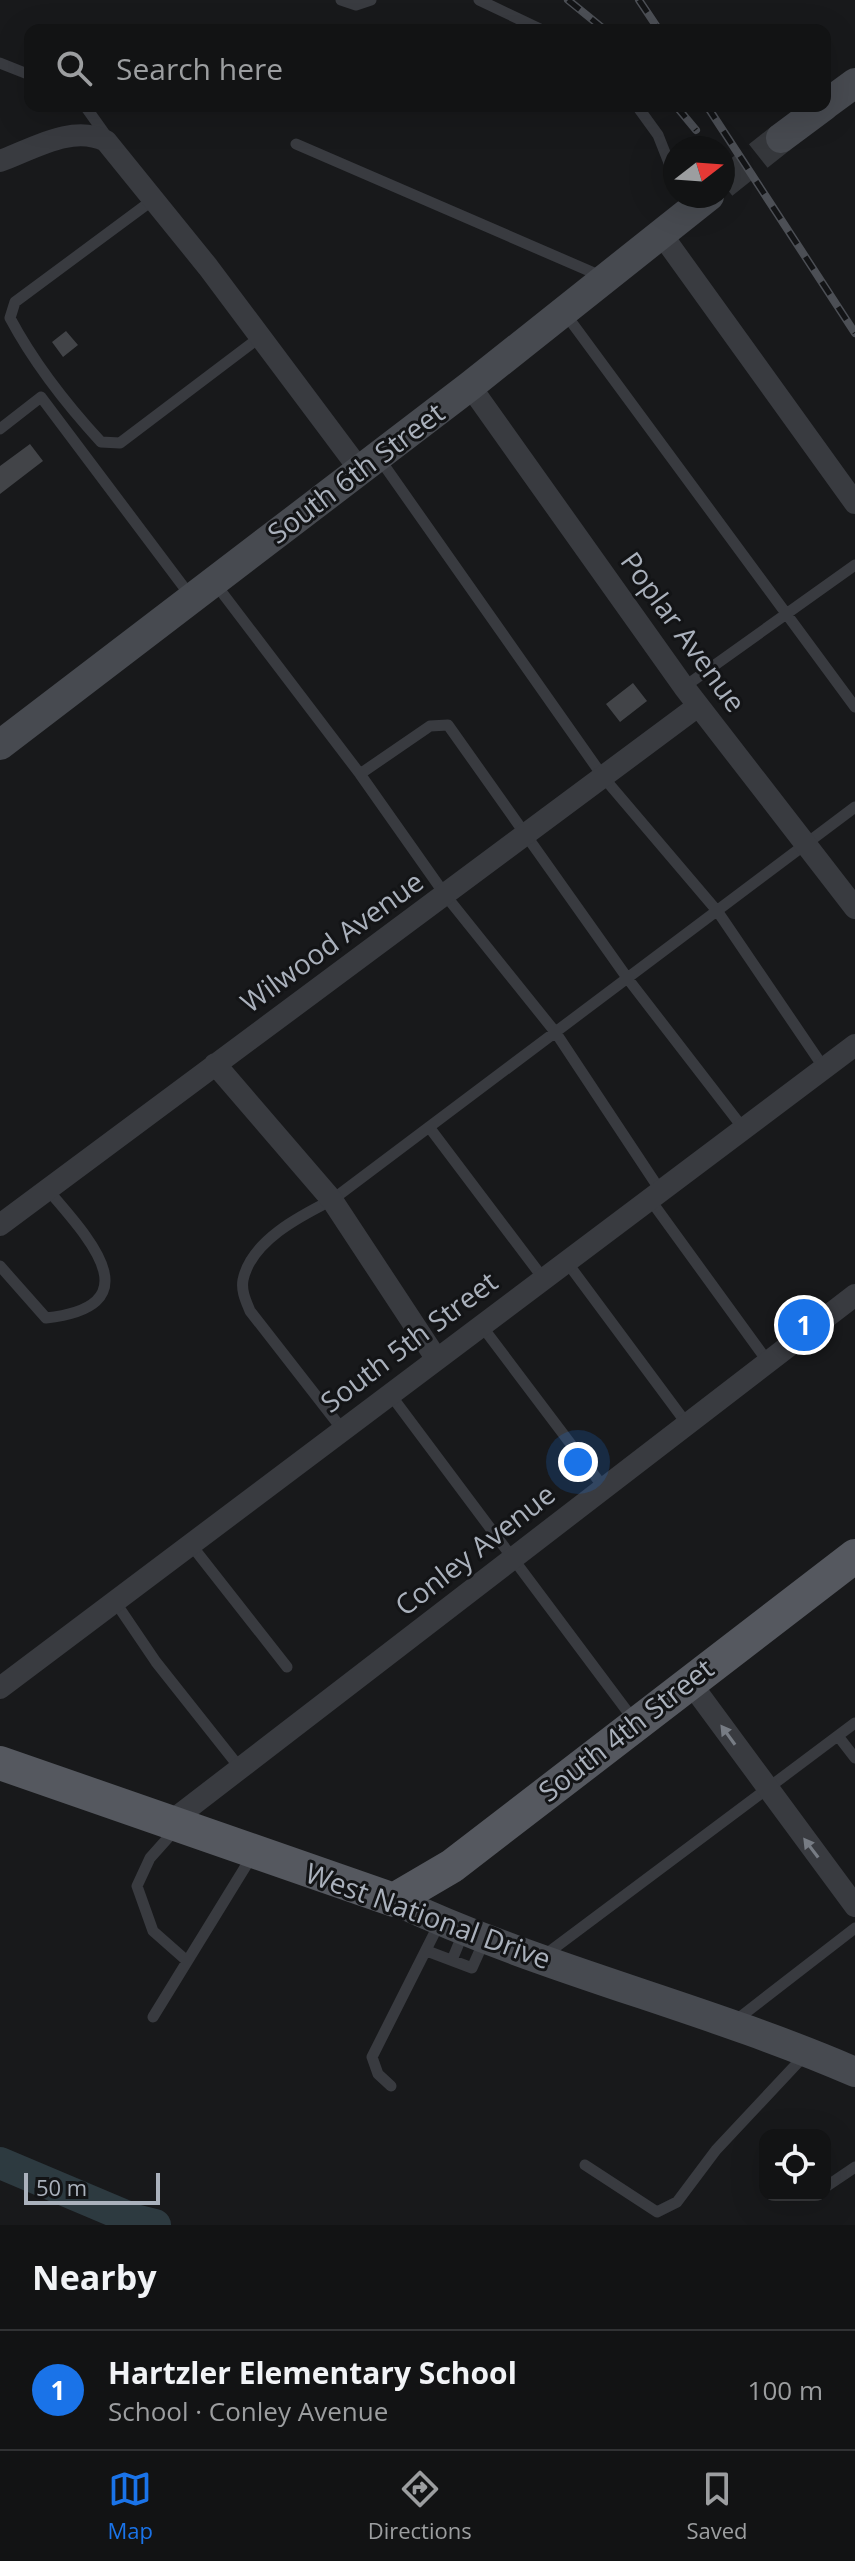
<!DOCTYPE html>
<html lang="en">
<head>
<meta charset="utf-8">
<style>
  body { margin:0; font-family:"Open Sans",sans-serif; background:#1f2022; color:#f1f3f6 }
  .controls { position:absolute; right:24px; bottom:24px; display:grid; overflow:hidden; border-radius:16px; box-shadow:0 8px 32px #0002 }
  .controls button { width:72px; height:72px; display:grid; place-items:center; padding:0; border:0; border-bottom:2px solid #313234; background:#121314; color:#f1f3f6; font:40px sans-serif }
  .compass { position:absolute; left:663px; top:136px; width:72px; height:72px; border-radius:50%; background:#121314; box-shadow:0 8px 32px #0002; rotate:73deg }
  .scale { position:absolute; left:24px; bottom:20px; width:136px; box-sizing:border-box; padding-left:8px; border:4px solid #aab1bc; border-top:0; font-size:22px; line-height:28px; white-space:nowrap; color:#aab1bc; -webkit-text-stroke:6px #131416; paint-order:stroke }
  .you { position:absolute; left:578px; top:1462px; width:28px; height:28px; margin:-20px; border:6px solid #fff; border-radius:50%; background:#1a73e8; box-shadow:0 0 0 12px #1a73e833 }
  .badge { display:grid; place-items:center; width:52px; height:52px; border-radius:50%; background:#1a73e8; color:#fff; font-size:26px; font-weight:700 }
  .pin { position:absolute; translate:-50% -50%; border:4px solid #fff; box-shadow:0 2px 8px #0006 }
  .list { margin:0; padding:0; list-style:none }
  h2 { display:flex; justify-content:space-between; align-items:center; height:104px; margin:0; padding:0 32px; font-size:34px }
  h2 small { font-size:26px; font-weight:400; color:#9c9ea0 }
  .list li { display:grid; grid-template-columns:52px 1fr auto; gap:24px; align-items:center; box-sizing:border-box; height:120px; padding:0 32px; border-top:2px solid #313234 }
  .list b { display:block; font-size:30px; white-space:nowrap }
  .list p { margin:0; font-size:26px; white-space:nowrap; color:#9c9ea0 }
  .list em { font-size:26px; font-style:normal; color:#9c9ea0 }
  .icon { flex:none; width:44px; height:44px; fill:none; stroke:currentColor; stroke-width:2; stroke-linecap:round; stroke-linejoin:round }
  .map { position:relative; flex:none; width:855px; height:2225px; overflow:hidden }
  .search { position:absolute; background:#121314; box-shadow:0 8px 32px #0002; left:24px; right:24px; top:24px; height:88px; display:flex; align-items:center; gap:20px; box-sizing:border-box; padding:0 28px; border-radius:16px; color:#9c9ea0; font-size:30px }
  .sheet { height:224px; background:#121314 }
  nav { display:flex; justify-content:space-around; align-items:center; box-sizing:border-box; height:112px; border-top:2px solid #313234; background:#121314; font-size:22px; color:#9c9ea0 }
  nav a { display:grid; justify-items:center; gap:4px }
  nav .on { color:#1a73e8 }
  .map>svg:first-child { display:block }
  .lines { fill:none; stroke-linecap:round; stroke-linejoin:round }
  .river { stroke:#2d3a40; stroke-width:32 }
  .building { fill:#424448 }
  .secondary-tunnel { stroke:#35373b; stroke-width:30; stroke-dasharray:30 15; stroke-linecap:butt }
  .lane { stroke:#393b40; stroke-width:11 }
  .street { stroke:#393b40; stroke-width:22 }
  .secondary { stroke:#474a50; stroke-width:30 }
  .primary { stroke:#55585f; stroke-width:34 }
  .rail-casing { stroke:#4c4f55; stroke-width:8 }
  .rail { stroke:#131416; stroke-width:5; stroke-dasharray:15; stroke-linecap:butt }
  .oneway { fill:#777c84 }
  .labels { text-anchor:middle; stroke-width:6; stroke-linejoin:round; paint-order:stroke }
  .street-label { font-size:28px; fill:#aab1bc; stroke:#131416 }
</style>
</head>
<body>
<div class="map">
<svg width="855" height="2225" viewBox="0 0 855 2225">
  <rect width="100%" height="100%" fill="#18191b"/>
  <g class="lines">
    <path class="river" d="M0 2163 135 2220 155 2225"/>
  </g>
  <path class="building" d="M66 331 78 345 63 357 52 342Z
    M30 444 43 461 0 494V466Z
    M633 683 647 701 620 722 606 704Z"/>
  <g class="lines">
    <path class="secondary-tunnel" d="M723 184 781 138"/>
    <path class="lane" d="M341 0 356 5 371 0
      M479 0 542 30
      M0 63 30 75
      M85 106 107 137
      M637 106 658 135 675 178
      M296 144 601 276
      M154 199 15 302 10 318C34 363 66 404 101 442L120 443 260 337
      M564 312 855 707
      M0 429 41 397 192 598
      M379 458 604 778 718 912 824 1068
      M214 582 360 774 446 896 556 1033 660 1190
      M684 687 855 565
      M360 774 430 726 448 725 628 979 743 1128
      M429 1127 543 1278
      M649 1198 768 1362
      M566 1261 687 1424
      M0 1266 46 1318C155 1306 87 1236 48 1190
      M481 1325 604 1488
      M390 1394 633 1719
      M342 1429 250 1311C246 1301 241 1291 243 1280 251 1241 300 1216 332 1200L855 807
      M192 1546 287 1667
      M116 1603 156 1662 240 1768
      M838 1736 855 1758
      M175 1830 150 1858 137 1886 153 1931 187 1961
      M427 1951 472 1968 485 1939
      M545 1955 855 1723
      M452 1960 464 1931
      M153 2017 252 1856
      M735 2021 855 1928
      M391 2086 378 2074 372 2057 440 1922
      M585 2165 657 2212 677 2202 716 2150 805 2055
      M827 2186 855 2167"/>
    <path class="street" d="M0 161C33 149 72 124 106 141L208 267 360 470
      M662 235 855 503
      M470 386 684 687 855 908
      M215 1064 332 1200 436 1358
      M0 1225 698 706
      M689 1681 855 1906
      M0 1688 855 1045
      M169 1823 855 1295"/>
    <path class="secondary" d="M825 105 855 83
      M781 138 824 106
      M0 745 470 386 709 196
      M394 1900C543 1970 705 2007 855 2072"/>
    <path class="primary" d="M0 1763 394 1900 452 1866 855 1556"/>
    <defs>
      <path id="rail" d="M568 0 605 30
        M639 0 659 30
        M676 106 696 130
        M707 106 855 333"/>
    </defs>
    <use href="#rail" class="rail-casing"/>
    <use href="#rail" class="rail"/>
  </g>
  <defs><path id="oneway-solid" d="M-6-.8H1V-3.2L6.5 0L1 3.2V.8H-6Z" transform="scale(2)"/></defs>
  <g class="oneway">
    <use href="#oneway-solid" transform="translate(728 1735) rotate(-126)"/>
    <use href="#oneway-solid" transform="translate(811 1848) rotate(-127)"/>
  </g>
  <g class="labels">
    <g class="street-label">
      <text transform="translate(356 473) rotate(-37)" y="10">South 6th Street</text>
      <text transform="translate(683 632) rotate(54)" y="10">Poplar Avenue</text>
      <text transform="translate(332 942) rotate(-36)" y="10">Wilwood Avenue</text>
      <text transform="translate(409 1342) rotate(-37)" y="10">South 5th Street</text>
      <text transform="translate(475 1550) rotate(-38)" y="10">Conley Avenue</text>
      <text transform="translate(626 1730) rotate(-38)" y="10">South 4th Street</text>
      <text transform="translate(428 1916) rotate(20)" y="10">West National Drive</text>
    </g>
  </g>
</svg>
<div class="controls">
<button><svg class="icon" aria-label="locate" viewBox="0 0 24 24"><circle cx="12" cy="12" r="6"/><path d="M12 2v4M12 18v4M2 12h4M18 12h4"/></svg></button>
</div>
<svg class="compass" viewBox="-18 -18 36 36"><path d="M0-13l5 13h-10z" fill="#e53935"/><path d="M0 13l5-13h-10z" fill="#9c9ea0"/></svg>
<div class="scale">50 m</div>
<div class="you"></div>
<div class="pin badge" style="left:804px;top:1325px">1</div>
<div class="search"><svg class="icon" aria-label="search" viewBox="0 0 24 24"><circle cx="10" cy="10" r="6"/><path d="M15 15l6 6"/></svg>Search here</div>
</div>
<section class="sheet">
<h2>Nearby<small></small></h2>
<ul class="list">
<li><span class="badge">1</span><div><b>Hartzler Elementary School</b><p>School · Conley Avenue</p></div><em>100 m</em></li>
</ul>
</section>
<nav>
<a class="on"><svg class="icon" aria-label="map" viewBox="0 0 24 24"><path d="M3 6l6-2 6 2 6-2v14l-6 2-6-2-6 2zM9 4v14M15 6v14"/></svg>Map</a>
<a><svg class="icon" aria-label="directions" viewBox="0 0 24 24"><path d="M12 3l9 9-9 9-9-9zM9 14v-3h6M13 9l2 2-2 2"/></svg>Directions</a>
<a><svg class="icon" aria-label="saved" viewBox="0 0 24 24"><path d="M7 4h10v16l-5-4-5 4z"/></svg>Saved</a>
</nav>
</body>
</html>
